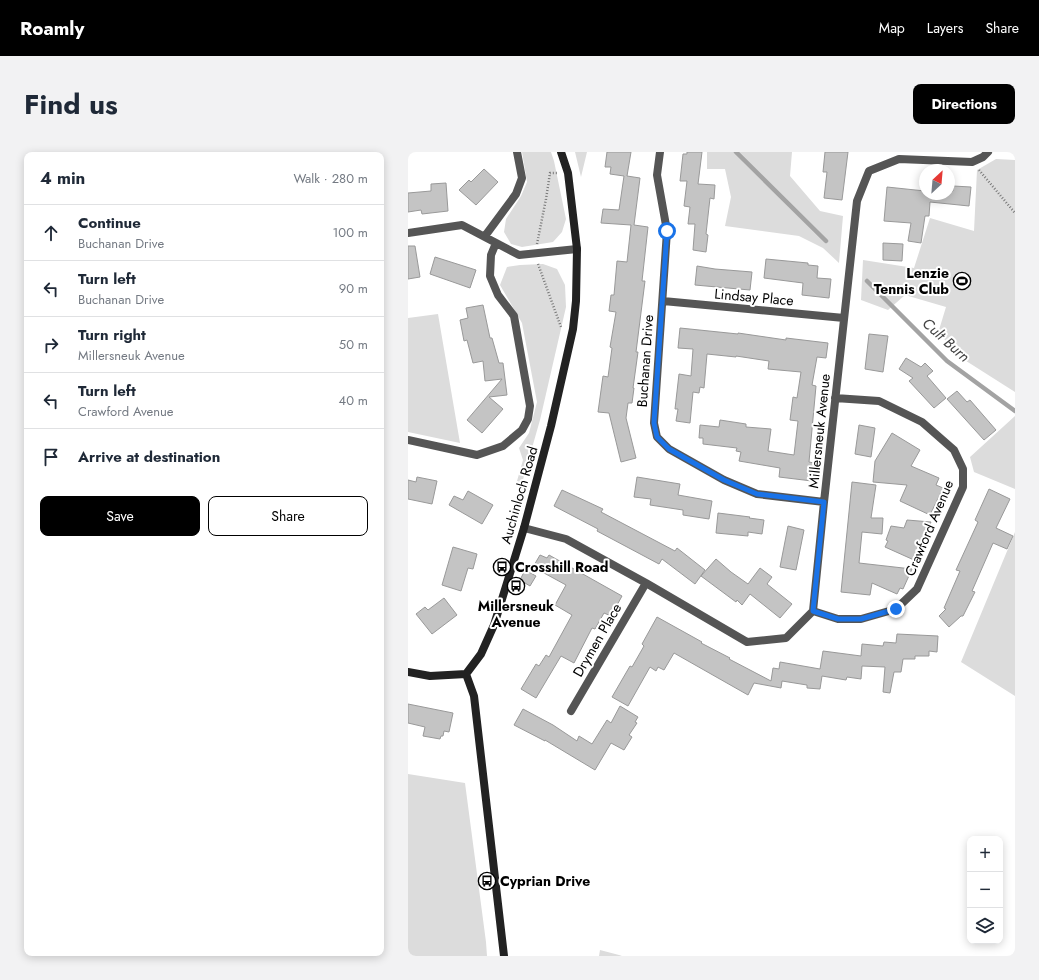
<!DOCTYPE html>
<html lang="en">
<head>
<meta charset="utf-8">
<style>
  body { margin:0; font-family:Jost,sans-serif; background:#f2f2f3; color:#1f2937 }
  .controls { position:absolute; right:12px; bottom:12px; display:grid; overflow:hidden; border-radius:8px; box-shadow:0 2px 10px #0003 }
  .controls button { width:36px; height:36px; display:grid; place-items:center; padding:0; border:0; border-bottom:1px solid #e0e1e3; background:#fff; color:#1f2937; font:20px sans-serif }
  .compass { position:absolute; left:511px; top:12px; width:36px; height:36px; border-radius:50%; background:#fff; box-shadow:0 2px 10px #0003; rotate:26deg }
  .stop { position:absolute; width:12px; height:12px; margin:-9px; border:3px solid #1a73e8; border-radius:50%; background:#fff }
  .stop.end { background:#1a73e8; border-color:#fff; box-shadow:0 1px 4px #0008 }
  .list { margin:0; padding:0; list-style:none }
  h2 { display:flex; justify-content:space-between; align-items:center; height:52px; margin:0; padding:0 16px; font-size:17px }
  h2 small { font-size:13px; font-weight:400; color:#747a83 }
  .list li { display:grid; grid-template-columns:26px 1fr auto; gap:12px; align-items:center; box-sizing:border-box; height:56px; padding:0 16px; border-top:1px solid #e0e1e3 }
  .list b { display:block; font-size:15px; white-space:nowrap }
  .list p { margin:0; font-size:13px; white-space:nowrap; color:#747a83 }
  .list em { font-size:13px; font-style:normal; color:#747a83 }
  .actions { display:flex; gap:8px; padding:12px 16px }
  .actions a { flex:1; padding:9px 0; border:1px solid #000; border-radius:8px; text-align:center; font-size:14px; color:#000 }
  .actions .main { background:#000; color:#fff }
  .icon { flex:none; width:22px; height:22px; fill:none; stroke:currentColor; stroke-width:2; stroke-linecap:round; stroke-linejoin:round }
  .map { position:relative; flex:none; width:607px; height:804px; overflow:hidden; border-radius:8px }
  header { display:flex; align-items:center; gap:24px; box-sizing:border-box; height:56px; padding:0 20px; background:#000; color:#fff }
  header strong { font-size:19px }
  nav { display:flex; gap:22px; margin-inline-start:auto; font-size:14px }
  .intro { display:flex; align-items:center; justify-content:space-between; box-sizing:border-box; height:96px; padding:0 24px }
  h1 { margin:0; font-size:28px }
  .button { padding:10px 18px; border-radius:8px; background:#000; color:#fff; font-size:14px; font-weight:700 }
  main { display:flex; gap:24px; padding:0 24px }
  aside { flex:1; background:#fff; border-radius:8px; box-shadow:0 2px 10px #0003 }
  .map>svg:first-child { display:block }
  .green { fill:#dcdcdc }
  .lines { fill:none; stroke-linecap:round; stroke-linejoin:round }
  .stream { stroke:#a3a3a3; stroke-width:4.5 }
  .building { fill:#c4c4c4; stroke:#999 }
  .path { stroke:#777; stroke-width:2.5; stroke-dasharray:1 2; stroke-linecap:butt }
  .street { stroke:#555; stroke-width:8 }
  .secondary { stroke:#222; stroke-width:8 }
  .route { stroke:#1a73e8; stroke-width:5 }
  .labels { text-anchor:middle; stroke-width:4; stroke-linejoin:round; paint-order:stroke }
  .poi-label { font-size:14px; font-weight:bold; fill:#000; stroke:#fff; text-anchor:start }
  .street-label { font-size:14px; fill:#000; stroke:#fff }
  .water-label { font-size:15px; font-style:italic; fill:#444; stroke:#fff }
</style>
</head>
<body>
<header>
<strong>Roamly</strong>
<nav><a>Map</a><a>Layers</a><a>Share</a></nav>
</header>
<div class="intro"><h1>Find us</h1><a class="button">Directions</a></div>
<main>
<aside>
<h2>4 min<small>Walk · 280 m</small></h2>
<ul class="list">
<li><svg class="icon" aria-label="ahead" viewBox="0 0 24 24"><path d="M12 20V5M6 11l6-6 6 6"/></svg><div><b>Continue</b><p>Buchanan Drive</p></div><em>100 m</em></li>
<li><svg class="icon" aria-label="left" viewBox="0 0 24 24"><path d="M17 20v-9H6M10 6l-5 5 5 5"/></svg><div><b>Turn left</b><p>Buchanan Drive</p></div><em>90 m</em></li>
<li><svg class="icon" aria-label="right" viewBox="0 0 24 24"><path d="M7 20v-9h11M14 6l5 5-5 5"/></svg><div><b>Turn right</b><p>Millersneuk Avenue</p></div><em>50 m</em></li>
<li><svg class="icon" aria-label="left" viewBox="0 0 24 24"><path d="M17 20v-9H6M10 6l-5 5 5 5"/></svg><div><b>Turn left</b><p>Crawford Avenue</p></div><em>40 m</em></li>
<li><svg class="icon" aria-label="arrive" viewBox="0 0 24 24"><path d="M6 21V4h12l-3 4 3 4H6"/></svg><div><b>Arrive at destination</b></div></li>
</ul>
<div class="actions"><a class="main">Save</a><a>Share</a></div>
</aside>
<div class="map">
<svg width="607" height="804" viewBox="0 0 607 804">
  <rect width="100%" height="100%" fill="#fff"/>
  <path class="green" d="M114 0H143L146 9 158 67 154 80 145 90 114 95 103 92 96 80 98 67 113 44 119 30Z
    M167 0H179L173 25Z
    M299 0H384L382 24 412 59 435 64 431 111 415 96 391 84 317 74 323 45 317 17H299Z
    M588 7 607 8V240L544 200 531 178 538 155 497 143 480 158 453 148 455 108 506 116 522 66 566 79 569 18Z
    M135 112 149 117 157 133 158 155 132 268 114 331 109 329 115 308 111 296 121 281 129 250 114 171 92 133 99 115 112 113Z
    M30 162 52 291 0 280V166Z
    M607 264V337L566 320 562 305Z
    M607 380V544L553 510Z
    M0 622 57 631 78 790 79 804H0Z
    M192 798 211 803 214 804H191Z"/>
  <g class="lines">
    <path class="stream" d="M328 0 418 89
      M459 129 539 209 607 259"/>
  </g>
  <path class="building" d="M199 0H223L219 24 232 26 226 73 240 75 234 129H237L228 200H230L225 236H226L224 251H220L218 266 228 306 213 310 201 261 190 260 195 224 200 225 204 196 202 195 208 160 201 159 203 143H206L209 109 219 110 223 73 193 71 195 57 211 58 216 24 202 22 203 15H197Z
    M279 0H294L290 32 307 33 306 47 302 46 298 82 300 83 298 100 285 98 287 72H280L282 55 276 54 279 29H272L275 2H279Z
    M417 0H440L434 48 416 46 419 20H415Z
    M76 17 90 30 68 53 51 38 61 28 63 30Z
    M38 31 40 59 14 62 13 58 0 60V41L23 39V32Z
    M545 34 563 35 561 54 522 50 521 64H517L513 91 500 89 503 71 476 69 479 35 517 39V42H541V39H545Z
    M475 91 495 92 494 109 475 108Z
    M0 94H7L12 125 0 127Z
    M27 105 68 118 62 136 22 122Z
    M358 107 400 111V113L410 114 409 126 423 127 421 146 394 143 395 131 356 126Z
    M289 114 307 117 344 120 342 138 287 133Z
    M75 153 82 186H84L91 211H95L99 243 81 245 95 257 74 281 59 268 94 227 77 229 75 209 65 211 59 188 56 189 52 168 60 166 58 156Z
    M272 176 330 182V181L378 188V186L420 191 418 206 409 205 404 233 408 234 401 310 406 311 404 329 371 325 372 316 331 309 333 300 328 299 329 296 295 292V286H291L292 273 311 275 312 268 338 272V275L363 277 360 299 386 303 390 269 382 268 385 245 389 246 393 220 360 217 361 209 328 204V205L299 202 296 236 292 235 291 241 285 240 282 271 268 269 270 257H267L271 222 283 224 285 197 270 196Z
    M461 182 480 184 475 220 457 217Z
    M498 206 513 215 517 211 525 219 519 224 538 246 526 256 501 229 505 226 491 217Z
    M549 239 559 250 562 248 588 278 576 288 539 247Z
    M451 273 467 276 463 305 447 302Z
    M484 281 512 298 503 314 531 326 528 333 535 336 522 363 492 349 499 333 465 330 467 309Z
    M9 325 29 329 24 352 0 347V328L8 330Z
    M229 325 272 332 270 343 304 349 301 367 275 363V358L242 353 243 347 226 345Z
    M444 330 468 333 463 366H475L474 382 454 380 451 411 504 417 495 437 492 436 489 442 464 431 462 443 433 440Z
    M581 337 602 347 588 376 605 384 599 397 585 391 564 439 567 440 555 464H553L541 475 531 464 538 457 536 456 552 419 548 418 570 370 567 368Z
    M154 338 195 357 193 360 267 399 269 396 297 418 287 432 254 407 251 412 189 379 190 377 146 354Z
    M60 339 85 353 74 372 41 353 46 344 55 348Z
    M310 361 342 365 341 366 356 368 354 382 340 380V384L308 381Z
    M499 368 523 370 506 408 477 395 480 389 478 388 483 374 496 376Z
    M380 374 396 378 388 418 372 415Z
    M45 395 69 402 65 417 60 416 53 439 34 433Z
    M132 403 139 406 141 403 214 444 203 464 196 461 187 477 184 476 166 511 153 504 128 546 113 537 128 512 131 514 138 503 141 505 164 463 147 453 158 433 125 415Z
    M308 407 323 420 340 432 352 416 364 425 359 432 384 452 372 466 342 442 334 453 329 448 328 450 293 424Z
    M117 418 128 424 122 434 112 428Z
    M36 446 49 463 24 482 8 462 17 455 20 458Z
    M249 465 294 490 293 491 322 506 321 507 363 529 365 516 371 517 372 510 412 517 415 499 453 504 454 492 475 494 476 490 488 491 489 482 530 484 529 500 521 499V504H507V507H495L493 520H486L482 541 475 540 477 515 454 514 453 527 439 525 438 528 414 524 412 537 399 536V533L374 529 373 536 346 531 340 543 266 501 256 518 250 515 248 519 242 515 220 554 204 545 222 514 224 515 236 494 234 492Z
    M0 552 45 561 41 580 36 579 35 584H33L32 587 15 584 17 575 0 571Z
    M212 554 230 565 227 570 229 571 221 583 224 585 216 598 203 591 187 618 137 588V589L106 573 115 557 145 573 169 589 171 584 184 592 199 568 203 571Z"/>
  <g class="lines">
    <path class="path" d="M571 18 607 61
      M129 92 138 47 142 21H149
      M130 112 153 175"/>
    <path class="street" d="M252 0 249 23 259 79 246 271 249 285 261 297 316 328 349 342 416 350
      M0 81 54 73 111 103 169 97
      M77 84 108 42 114 26 109 0
      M255 149 436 166
      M0 288 69 303 95 294 114 278 120 267 122 254 106 164 90 143 82 124 83 103 88 91
      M116 376 158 387 238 431 339 490 378 486 405 459 416 350 449 49 461 19 491 7 564 10 575 5 580 0
      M405 459 430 467H453L488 457 509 437 555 335V317L546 298 514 270 471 249 427 246
      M163 559 238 431"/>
    <path class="secondary" d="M0 520 22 524 58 522
      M96 804 66 544 58 522 73 502 86 473 116 376 143 274 165 177 168 149 169 97 160 21 153 0"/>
  </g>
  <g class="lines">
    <path class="route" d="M259 79 246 271 249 285 261 297 316 328 349 342 416 350 405 459 430 467H453L488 457"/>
  </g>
  <defs>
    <symbol id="stadium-ring" viewBox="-11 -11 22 22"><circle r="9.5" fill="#fff" stroke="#000" stroke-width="1.5"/><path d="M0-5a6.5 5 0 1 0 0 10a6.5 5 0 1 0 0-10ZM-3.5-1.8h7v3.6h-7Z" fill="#000"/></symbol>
    <symbol id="bus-ring" viewBox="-11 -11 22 22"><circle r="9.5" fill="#fff" stroke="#000" stroke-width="1.5"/><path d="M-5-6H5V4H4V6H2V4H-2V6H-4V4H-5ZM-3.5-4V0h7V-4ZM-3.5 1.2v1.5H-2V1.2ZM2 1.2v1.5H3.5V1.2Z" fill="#000"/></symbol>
  </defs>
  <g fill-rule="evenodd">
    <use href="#stadium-ring" x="544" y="119" width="20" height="20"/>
    <use href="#bus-ring" x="84" y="405" width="20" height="20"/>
    <use href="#bus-ring" x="98" y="424" width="20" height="20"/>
    <use href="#bus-ring" x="69" y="719" width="20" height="20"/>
  </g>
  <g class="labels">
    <g class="poi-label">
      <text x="541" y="126" text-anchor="end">Lenzie<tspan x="541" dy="16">Tennis Club</tspan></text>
      <text x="107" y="420">Crosshill Road</text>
      <text x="108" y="459" text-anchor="middle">Millersneuk<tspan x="108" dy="16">Avenue</tspan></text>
      <text x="92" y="734">Cyprian Drive</text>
    </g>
    <g class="street-label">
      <text transform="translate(346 145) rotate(5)" y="5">Lindsay Place</text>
      <text transform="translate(237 209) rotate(-86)" y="5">Buchanan Drive</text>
      <text transform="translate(411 279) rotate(-84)" y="5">Millersneuk Avenue</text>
      <text transform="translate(111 343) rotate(-74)" y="5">Auchinloch Road</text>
      <text transform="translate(521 376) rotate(-67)" y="5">Crawford Avenue</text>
      <text transform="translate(189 488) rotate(-60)" y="5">Drymen Place</text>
    </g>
    <g class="water-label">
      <text transform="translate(538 188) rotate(42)" y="5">Cult Burn</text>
    </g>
  </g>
</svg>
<div class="controls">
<button>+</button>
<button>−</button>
<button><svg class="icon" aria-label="layers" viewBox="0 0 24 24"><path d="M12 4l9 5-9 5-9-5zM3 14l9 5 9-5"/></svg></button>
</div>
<svg class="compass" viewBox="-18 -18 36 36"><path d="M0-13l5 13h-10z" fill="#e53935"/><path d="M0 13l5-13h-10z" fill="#747a83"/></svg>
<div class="stop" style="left:259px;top:79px"></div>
<div class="stop end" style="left:488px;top:457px"></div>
</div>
</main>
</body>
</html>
